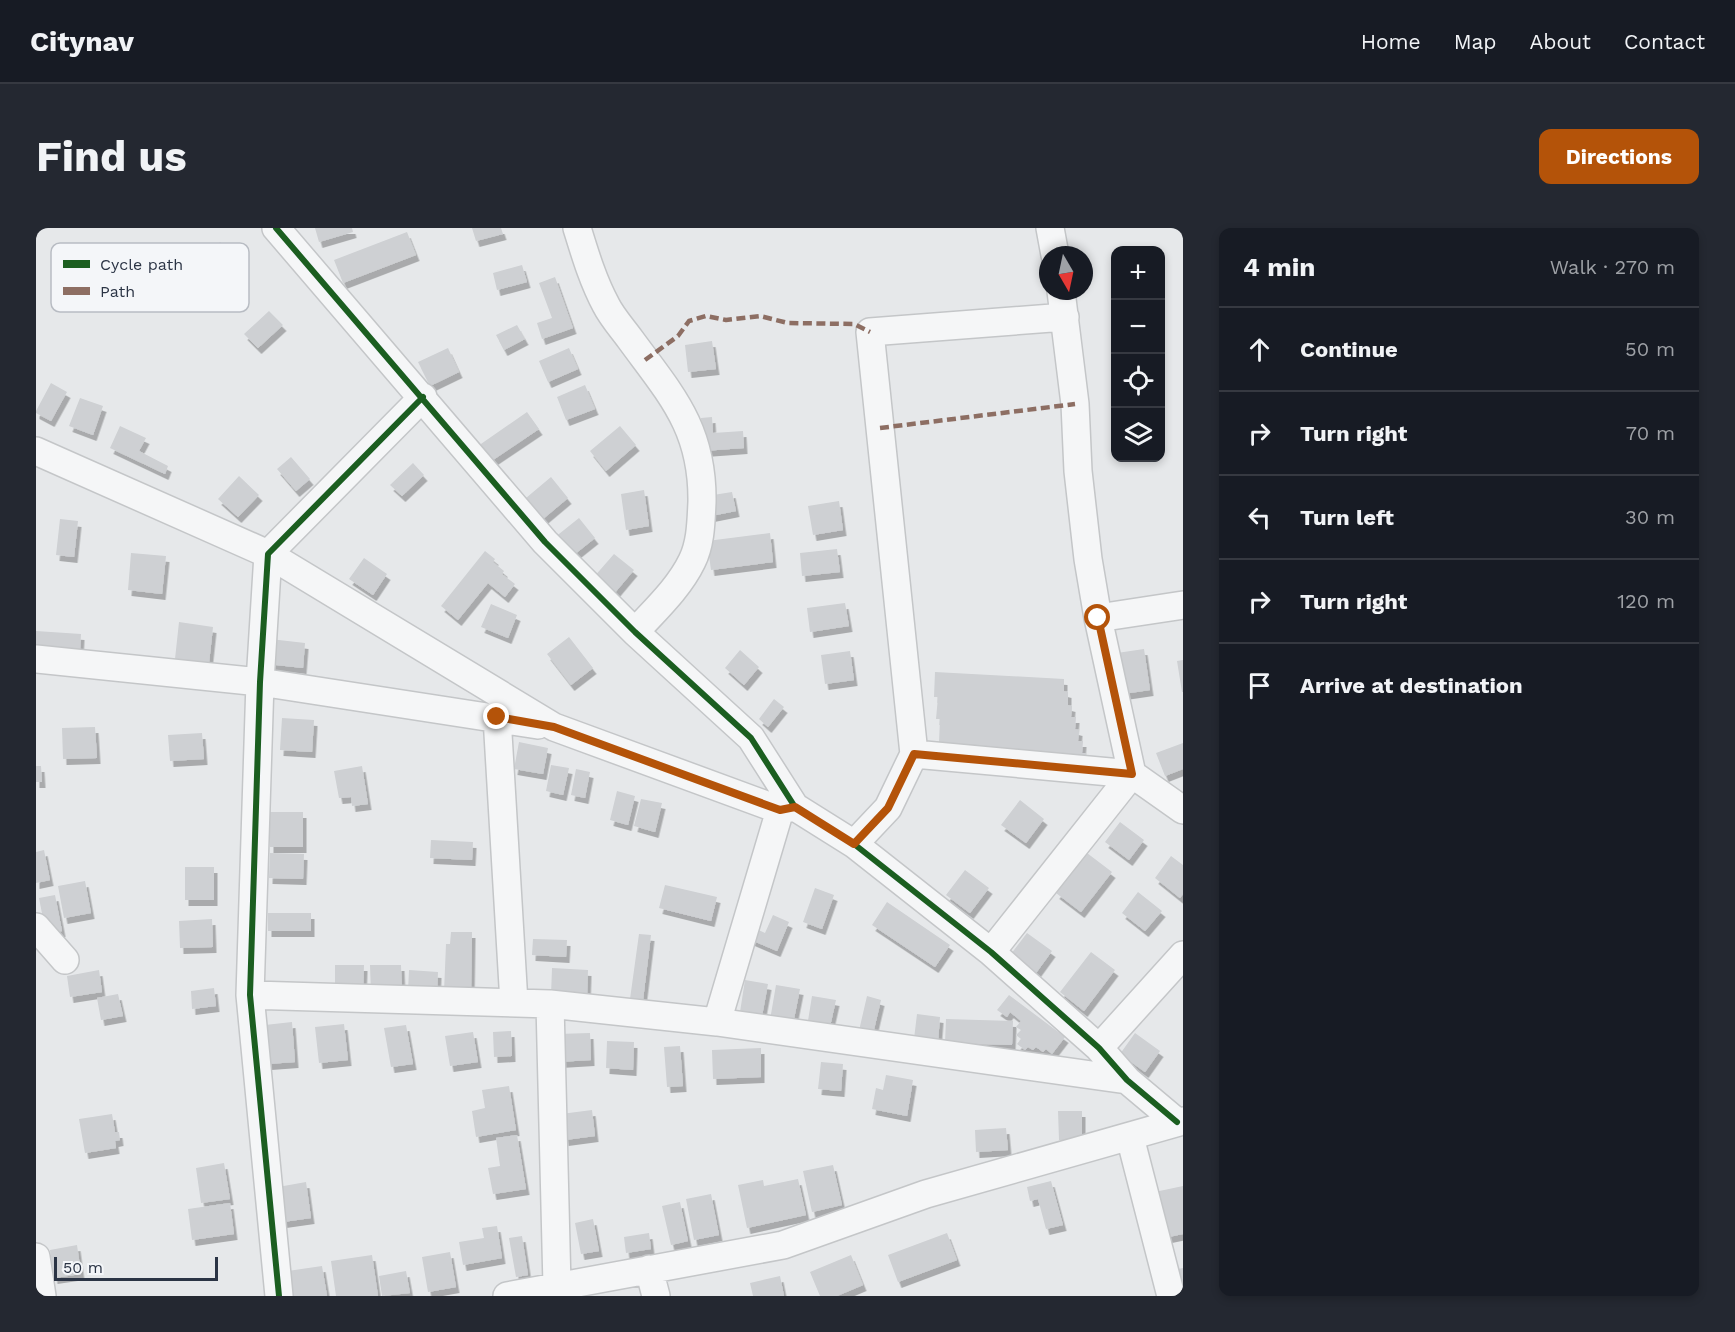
<!DOCTYPE html>
<html lang="en">
<head>
<meta charset="utf-8">
<style>
  body { margin:0; font-family:"Work Sans",sans-serif; background:#242831; color:#f1f3f6 }
  .controls { position:absolute; right:18px; top:18px; display:grid; overflow:hidden; border-radius:12px; box-shadow:0 3px 9px #0003 }
  .controls button { width:54px; height:54px; display:grid; place-items:center; padding:0; border:0; border-bottom:2px solid #363941; background:#171b24; color:#f1f3f6; font:30px sans-serif }
  .compass { position:absolute; left:1003px; top:18px; width:54px; height:54px; border-radius:50%; background:#171b24; box-shadow:0 3px 9px #0003; rotate:171deg }
  .scale { position:absolute; left:18px; bottom:15px; width:164px; box-sizing:border-box; padding-left:6px; border:3px solid #2b3445; border-top:0; font-size:16px; line-height:21px; white-space:nowrap; color:#2b3445; -webkit-text-stroke:4px #f4f6f9; paint-order:stroke }
  .stop { position:absolute; width:18px; height:18px; margin:-14px; border:4px solid #b45309; border-radius:50%; background:#fff }
  .stop.end { background:#b45309; border-color:#fff; box-shadow:0 2px 6px #0008 }
  .list { margin:0; padding:0; list-style:none }
  h2 { display:flex; justify-content:space-between; align-items:center; height:78px; margin:0; padding:0 24px; font-size:26px }
  h2 small { font-size:20px; font-weight:400; color:#9ea1a6 }
  .list li { display:grid; grid-template-columns:39px 1fr auto; gap:18px; align-items:center; box-sizing:border-box; height:84px; padding:0 24px; border-top:2px solid #363941 }
  .list b { display:block; font-size:22px; white-space:nowrap }
  .list em { font-size:20px; font-style:normal; color:#9ea1a6 }
  .icon { flex:none; width:33px; height:33px; fill:none; stroke:currentColor; stroke-width:2; stroke-linecap:round; stroke-linejoin:round }
  .map { position:relative; flex:none; width:1147px; height:1068px; overflow:hidden; border-radius:12px }
  header { display:flex; align-items:center; gap:36px; box-sizing:border-box; height:84px; padding:0 30px; background:#171b24; border-bottom:2px solid #363941 }
  header strong { font-size:28px }
  nav { display:flex; gap:33px; margin-inline-start:auto; font-size:21px }
  .intro { display:flex; align-items:center; justify-content:space-between; box-sizing:border-box; height:144px; padding:0 36px }
  h1 { margin:0; font-size:42px }
  .button { padding:15px 27px; border-radius:12px; background:#b45309; color:#fff; font-size:21px; font-weight:700 }
  main { display:flex; gap:36px; padding:0 36px }
  aside { flex:1; background:#171b24; border-radius:12px; box-shadow:0 3px 9px #0003 }
  .map>svg:first-child { display:block }
  .building { fill:#ced0d3; filter:url(#shadow) }
  .lines { fill:none; stroke-linecap:round; stroke-linejoin:round }
  .minor-casing { stroke:#c4c6c8; stroke-width:30 }
  .minor { stroke:#f5f6f7; stroke-width:27 }
  .quiet { stroke:#8d6e63; stroke-width:4.5; stroke-dasharray:9 4.5; stroke-linecap:butt }
  .cycleway-casing { stroke:#f4f6f9; stroke-width:10 }
  .cycleway { stroke:#1b5e20; stroke-width:6 }
  .route { stroke:#b45309; stroke-width:8 }
  .key { fill:#f4f6f9; stroke:#b8bcc3; stroke-width:1.5 }
  .key-label { font-size:16px; fill:#2b3445 }
</style>
</head>
<body>
<header>
<strong>Citynav</strong>
<nav><a>Home</a><a>Map</a><a>About</a><a>Contact</a></nav>
</header>
<div class="intro"><h1>Find us</h1><a class="button">Directions</a></div>
<main>
<div class="map">
<svg width="1147" height="1068" viewBox="0 0 1147 1068">
  <defs>
    <filter id="shadow"><feDropShadow dx="3.5" dy="6" stdDeviation="0" flood-color="#0004"/></filter>
  </defs>
  <rect width="100%" height="100%" fill="#e6e8ea"/>
  <path class="building" d="M279 0H316L317 4 283 14Z
    M436 0H465L467 6 440 13Z
    M371 4 380 27 307 55 298 32Z
    M184 14 205 31 188 52 167 35Z
    M486 37 491 54 461 62 457 45Z
    M519 49 537 100 506 111 501 95 516 90 503 55Z
    M233 83 247 97 222 120 208 106Z
    M481 97 489 111 468 122 460 107Z
    M676 113 680 141 652 144 649 117Z
    M412 120 423 144 394 158 382 134Z
    M533 120 542 141 512 154 503 133Z
    M15 155 31 164 15 193 0 185V183Z
    M549 157 559 181 530 192 521 169Z
    M44 170 67 178 57 207 33 198Z
    M491 184 503 201 454 234 442 218Z
    M676 189 677 205 707 203 708 220 667 223 665 190Z
    M84 198 110 210 103 223 132 238 129 246 74 220Z
    M584 198 600 217 570 243 554 223Z
    M255 229 274 251 260 263 241 241Z
    M377 235 388 247 366 268 354 257Z
    M203 248 223 267 202 289 182 271Z
    M515 249 532 270 507 291 490 270Z
    M608 262 613 298 590 302 585 266Z
    M696 264 700 283 675 288 671 268Z
    M803 273 807 302 777 307 772 278Z
    M543 290 559 310 534 330 518 310Z
    M24 291 42 293 38 329 20 327Z
    M734 305 737 334 675 342 671 313Z
    M801 321 804 344 766 348 764 325Z
    M449 323 459 331 457 334 468 343 466 346 479 356 469 369 452 355 422 392 405 378Z
    M95 325 130 328 126 366 92 362Z
    M578 326 598 342 577 367 557 350Z
    M328 330 351 346 337 367 313 351Z
    M809 375 813 398 774 404 771 380Z
    M455 376 481 387 472 410 445 399Z
    M143 394 177 399 173 435 139 431Z
    M0 403 45 406 44 423 0 421Z
    M533 409 557 440 535 457 511 426Z
    M234 411 269 415 267 440 231 436Z
    M1108 421 1114 462 1087 466 1081 425Z
    M704 422 723 439 708 457 689 440Z
    M814 423 818 452 789 456 785 427Z
    M1147 432V464H1146L1141 433Z
    M899 444 1028 451V463L1032 464V477L1036 478 1035 489H1040L1039 501 1043 502 1042 513H1047L1046 525H1050L1049 533 941 520 942 517 903 515 904 491H900L902 469H898Z
    M738 471 748 479 732 499 723 491Z
    M246 490 278 492 276 524 244 522Z
    M59 499 61 530 27 531 26 500Z
    M166 505 168 531 134 533 132 507Z
    M483 514 512 520 507 546 478 541Z
    M1147 515V541L1129 548 1120 525Z
    M515 537 533 540 527 567 510 563Z
    M0 538H5L6 554H0Z
    M326 538 332 576 316 578 315 569 303 570 298 543Z
    M540 541 554 544 549 570 535 567Z
    M581 563 599 568 592 597 574 592Z
    M605 571 626 575 619 604 598 598Z
    M984 572 1008 591 990 615 965 597Z
    M234 584H267V619H234Z
    M1084 594 1108 612 1093 632 1069 614Z
    M395 612 437 614 436 632 394 630Z
    M8 622 14 652 0 655V624Z
    M234 625 268 626 267 651 233 650Z
    M1051 625 1076 644 1045 684 1020 665Z
    M1135 628 1147 637V666L1144 670 1119 650Z
    M149 639H178V672H149Z
    M929 642 953 660 934 685 910 667Z
    M49 653 55 685 28 690 22 658Z
    M629 657 681 669 675 693 623 680Z
    M779 660 798 667 786 701 767 694Z
    M1102 664 1126 683 1109 703 1086 685Z
    M19 667 26 703 10 706 3 670Z
    M851 674 914 717 899 739 836 697Z
    M232 685H275V703H232Z
    M737 687 753 694 741 723 713 711 718 700 729 705Z
    M176 691 177 719 144 720 143 693Z
    M415 704H436L435 765 408 764 410 716H414Z
    M991 705 1016 723 1000 745 975 726Z
    M603 706 615 707 607 772 594 771Z
    M497 711 531 712 530 729 496 727Z
    M1055 724 1079 742 1048 783 1024 764Z
    M299 737H328L327 764H299Z
    M334 737H365L366 764 335 765Z
    M516 740 552 742 551 769 515 767Z
    M63 742 66 764 34 769 31 748Z
    M373 742 402 744 401 765 372 763Z
    M709 752 732 756 726 788 704 784Z
    M740 757 764 761 757 796 734 792Z
    M178 760 180 778 156 781 155 763Z
    M82 766 87 788 65 792 61 770Z
    M973 767 1029 809 1016 826 1010 821 1007 824 1000 819 997 822 992 819 989 822 981 816 985 811 980 807 985 802 980 799 985 793 974 784 971 789 961 782Z
    M776 768 800 772 793 803 771 799Z
    M831 768 845 772 836 810 822 807Z
    M881 786 904 789 902 814 878 811Z
    M910 791 977 793 976 817 909 815Z
    M256 794 259 834 232 836 229 797Z
    M308 796 312 832 283 835 279 799Z
    M370 797 377 836 355 839 348 800Z
    M475 803 476 828 458 829 457 804Z
    M437 804 442 834 414 838 409 808Z
    M554 805 555 832 522 834 521 806Z
    M1099 805 1124 823 1109 844 1084 826Z
    M571 813 598 814 597 842 570 840Z
    M644 818 647 858 631 859 628 819Z
    M725 820V849L677 851 676 822Z
    M785 834 807 836 805 863 782 861Z
    M850 847 877 852 871 888 836 881 840 860 847 862Z
    M473 858 480 902 440 909 436 883 449 880 446 862Z
    M556 882 559 908 529 912 525 886Z
    M1022 883H1046V912H1023Z
    M76 886 79 904H83L84 912 79 913 80 920 49 925 43 891Z
    M970 900 972 922 940 924 939 902Z
    M481 907 490 961 457 966 452 940 464 938 460 910Z
    M188 935 194 971 165 975 160 940Z
    M797 937 806 977 776 984 767 943Z
    M762 951 770 987 711 1000 702 957 727 952 728 958Z
    M1015 953 1027 997 1010 1001 1002 971 994 973 991 959Z
    M270 954 275 990 247 994 242 959Z
    M1147 958V1006L1123 1011 1114 965Z
    M675 966 683 1007 658 1012 650 971Z
    M644 974 652 1013 635 1017 626 978Z
    M194 975 198 1006 156 1012 152 981Z
    M557 991 563 1023 545 1026 539 995Z
    M461 998 466 1030 427 1037 423 1014 448 1010 446 1000Z
    M613 1005 615 1021 590 1025 588 1009Z
    M911 1005 921 1032 862 1054 852 1027Z
    M486 1008 492 1047 480 1049 473 1010Z
    M41 1017 45 1046 18 1050 14 1022Z
    M414 1024 420 1059 392 1064 386 1029Z
    M336 1027 342 1068H300L295 1033Z
    M815 1027 827 1057 801 1068H784L774 1044Z
    M286 1038 291 1068H249L245 1044Z
    M1147 1040V1059H1146L1142 1041Z
    M370 1043 374 1065 346 1068 343 1048Z
    M744 1048 748 1068H717L714 1055Z"/>
  <g class="lines">
    <defs>
      <path id="minor" d="M240 0 509 314 599 404 715 510 759 579 818 616 955 724 1063 820 1091 852 1141 894
        M541 0C549 26 557 53 570 77 576 89 586 100 594 111 635 167 667 200 666 274 665 293 665 315 656 333 643 360 619 382 599 404
        M1014 0 1019 27
        M0 223 232 326 518 499 744 582 759 579
        M1062 390 1147 377
        M0 431 224 454 502 497
        M461 489 478 775
        M878 526 1096 546 1147 582
        M818 616 852 580 878 526 834 104 1029 89
        M0 699 29 732
        M955 724 1096 546 1062 390 1052 331 1042 243 1039 176 1025 63
        M214 767 514 776 681 794 1091 852
        M514 776 521 1058
        M681 794 744 582
        M1063 820 1147 727
        M1094 909 1135 1068
        M0 1029 6 1068
        M613 1041 620 1068
        M243 1068 214 767 224 454 232 326 387 169
        M471 1068 747 1017 890 966 1147 893"/>
    </defs>
    <use href="#minor" class="minor-casing"/>
    <use href="#minor" class="minor"/>
    <path class="quiet" d="M609 132 642 108 653 93 670 88 690 92 724 88 752 95 818 96 834 104
      M844 200 1039 176"/>
    <defs>
      <path id="cycleway" d="M240 0 509 314 599 404 715 510 759 579 818 616 955 724 1063 820 1091 852 1141 894
        M243 1068 214 767 224 454 232 326 387 169"/>
    </defs>
    <use href="#cycleway" class="cycleway-casing"/>
    <use href="#cycleway" class="cycleway"/>
  </g>
  <g class="lines">
    <path class="route" d="M461 489 518 499 744 582 759 579 818 616 852 580 878 526 1096 546 1062 390"/>
  </g>
  <rect x="15" y="15" width="198" height="69" rx="9" class="key"/>
  <rect x="27" y="32" width="27" height="8" fill="#1b5e20"/>
  <rect x="27" y="59" width="27" height="8" fill="#8d6e63"/>
  <g class="key-label">
    <text x="64" y="42">Cycle path</text>
    <text x="64" y="69">Path</text>
  </g>
</svg>
<div class="controls">
<button>+</button>
<button>−</button>
<button><svg class="icon" aria-label="locate" viewBox="0 0 24 24"><circle cx="12" cy="12" r="6"/><path d="M12 2v4M12 18v4M2 12h4M18 12h4"/></svg></button>
<button><svg class="icon" aria-label="layers" viewBox="0 0 24 24"><path d="M12 4l9 5-9 5-9-5zM3 14l9 5 9-5"/></svg></button>
</div>
<svg class="compass" viewBox="-18 -18 36 36"><path d="M0-13l5 13h-10z" fill="#e53935"/><path d="M0 13l5-13h-10z" fill="#9ea1a6"/></svg>
<div class="scale">50 m</div>
<div class="stop" style="left:1062px;top:390px"></div>
<div class="stop end" style="left:461px;top:489px"></div>
</div>
<aside>
<h2>4 min<small>Walk · 270 m</small></h2>
<ul class="list">
<li><svg class="icon" aria-label="ahead" viewBox="0 0 24 24"><path d="M12 20V5M6 11l6-6 6 6"/></svg><div><b>Continue</b></div><em>50 m</em></li>
<li><svg class="icon" aria-label="right" viewBox="0 0 24 24"><path d="M7 20v-9h11M14 6l5 5-5 5"/></svg><div><b>Turn right</b></div><em>70 m</em></li>
<li><svg class="icon" aria-label="left" viewBox="0 0 24 24"><path d="M17 20v-9H6M10 6l-5 5 5 5"/></svg><div><b>Turn left</b></div><em>30 m</em></li>
<li><svg class="icon" aria-label="right" viewBox="0 0 24 24"><path d="M7 20v-9h11M14 6l5 5-5 5"/></svg><div><b>Turn right</b></div><em>120 m</em></li>
<li><svg class="icon" aria-label="arrive" viewBox="0 0 24 24"><path d="M6 21V4h12l-3 4 3 4H6"/></svg><div><b>Arrive at destination</b></div></li>
</ul>
</aside>
</main>
</body>
</html>
